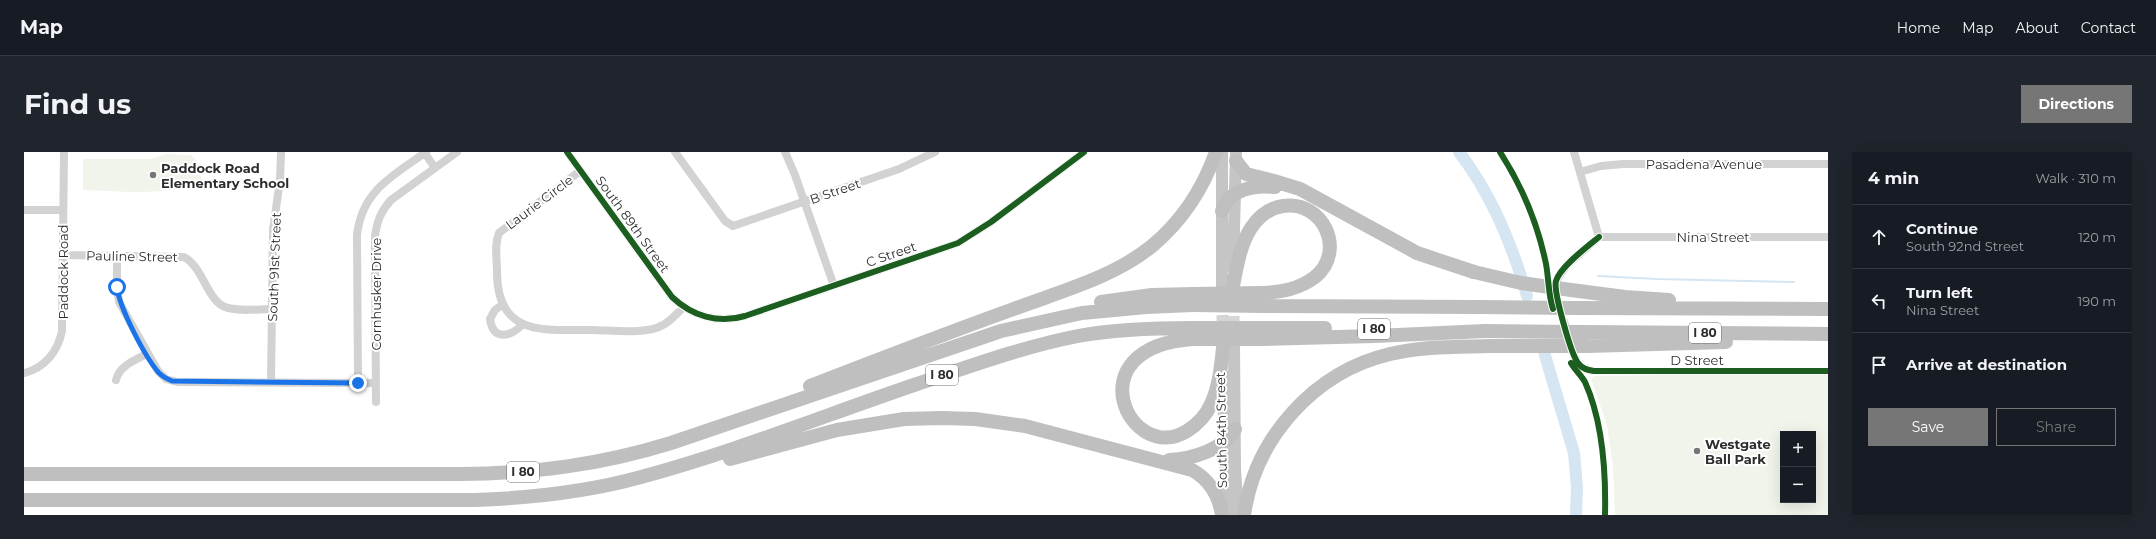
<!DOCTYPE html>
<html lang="en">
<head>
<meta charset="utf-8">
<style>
  body { margin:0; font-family:Montserrat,sans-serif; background:#20242c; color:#f1f3f6 }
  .controls { position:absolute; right:12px; bottom:12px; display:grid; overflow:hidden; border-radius:0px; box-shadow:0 4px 16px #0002 }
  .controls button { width:36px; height:36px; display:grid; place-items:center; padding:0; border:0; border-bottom:1px solid #363941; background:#171b24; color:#f1f3f6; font:20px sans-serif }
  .stop { position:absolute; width:12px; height:12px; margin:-9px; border:3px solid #1a73e8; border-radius:50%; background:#fff }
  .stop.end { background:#1a73e8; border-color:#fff; box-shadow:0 1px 4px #0008 }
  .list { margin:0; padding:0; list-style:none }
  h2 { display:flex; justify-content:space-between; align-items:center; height:52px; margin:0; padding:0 16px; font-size:17px }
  h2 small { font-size:13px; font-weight:400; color:#9ea1a6 }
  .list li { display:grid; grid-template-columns:26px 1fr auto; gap:12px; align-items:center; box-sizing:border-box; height:64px; padding:0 16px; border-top:1px solid #363941 }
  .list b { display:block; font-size:15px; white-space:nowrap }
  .list p { margin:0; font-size:13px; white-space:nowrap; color:#9ea1a6 }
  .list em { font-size:13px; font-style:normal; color:#9ea1a6 }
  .actions { display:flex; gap:8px; padding:12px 16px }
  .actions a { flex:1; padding:9px 0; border:1px solid #767676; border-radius:0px; text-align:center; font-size:14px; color:#767676 }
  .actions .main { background:#767676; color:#fff }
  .icon { flex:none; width:22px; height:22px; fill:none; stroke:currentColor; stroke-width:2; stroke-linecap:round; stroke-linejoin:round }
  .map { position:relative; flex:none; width:1804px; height:363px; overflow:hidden; border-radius:0px }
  header { display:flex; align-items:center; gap:24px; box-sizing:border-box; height:56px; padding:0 20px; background:#171b24; border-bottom:1px solid #363941 }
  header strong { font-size:19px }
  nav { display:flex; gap:22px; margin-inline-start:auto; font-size:14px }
  .intro { display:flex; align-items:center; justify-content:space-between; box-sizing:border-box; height:96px; padding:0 24px }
  h1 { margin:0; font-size:28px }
  .button { padding:10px 18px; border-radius:0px; background:#767676; color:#fff; font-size:14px; font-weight:700 }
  main { display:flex; gap:24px; padding:0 24px }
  aside { flex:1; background:#171b24; border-radius:0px; box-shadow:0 4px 16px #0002 }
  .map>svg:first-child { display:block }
  .green { fill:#f0f4ea; fill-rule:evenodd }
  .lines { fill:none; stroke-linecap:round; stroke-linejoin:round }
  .stream { stroke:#d5e6f2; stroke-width:2 }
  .river { stroke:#d5e6f2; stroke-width:12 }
  .street-tunnel { stroke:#d5d5d5; stroke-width:8; stroke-dasharray:8 4; stroke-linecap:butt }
  .primary-tunnel { stroke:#d5d5d5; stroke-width:12; stroke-dasharray:12 6; stroke-linecap:butt }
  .street { stroke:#d2d2d2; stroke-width:8 }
  .primary { stroke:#c5c5c5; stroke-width:12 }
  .highway { stroke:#bfbfbf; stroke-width:14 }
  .highway-bridge { stroke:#bfbfbf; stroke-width:14 }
  .cycleway-casing { stroke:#fff; stroke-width:8 }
  .cycleway { stroke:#1b5e20; stroke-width:6 }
  .route { stroke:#1a73e8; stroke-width:5 }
  .poi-dot { fill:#767676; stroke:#fff; stroke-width:1.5 }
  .labels { text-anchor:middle; stroke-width:4; stroke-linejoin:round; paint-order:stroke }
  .shield { fill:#fff; stroke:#6c6c6c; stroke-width:1 }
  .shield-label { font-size:12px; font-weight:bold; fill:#2d2d2d }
  .street-label { font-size:13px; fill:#2d2d2d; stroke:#fff }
  .poi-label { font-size:13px; font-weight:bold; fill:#2d2d2d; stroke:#fff; text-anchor:start }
</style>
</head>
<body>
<header>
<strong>Map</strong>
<nav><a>Home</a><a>Map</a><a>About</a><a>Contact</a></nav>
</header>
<div class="intro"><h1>Find us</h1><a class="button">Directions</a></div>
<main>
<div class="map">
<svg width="1804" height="363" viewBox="0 0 1804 363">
  <rect width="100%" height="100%" fill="#fff"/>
  <path class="green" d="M142 2 167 3 173 9 177 26 174 32C139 44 96 39 59 38V7H126Z
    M1702 222 1804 223V363H1591L1589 316 1583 273 1567 227 1570 224ZM1759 282H1789V348H1759Z"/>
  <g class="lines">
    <path class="stream" d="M1574 124 1633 127 1770 130"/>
    <path class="river" d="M1435 0C1464 38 1482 79 1497 124
      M1501 137 1503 144
      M1520 200 1550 301 1553 336 1552 363"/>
    <path class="street-tunnel" d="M1532 145 1544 182"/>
    <path class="primary-tunnel" d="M1198 145 1199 184
      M1209 146 1210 185"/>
    <path class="street" d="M400 0 411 16
      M543 0 648 145C668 164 694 172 721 164L934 91 967 70 1060 0
      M651 0 701 69 709 74 875 17 911 0
      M761 0 771 23 810 134
      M1550 0 1575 85
      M556 19 475 81C470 93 473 107 473 120 473 184 519 178 567 178 587 178 622 183 639 173 647 169 653 161 660 155
      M1556 20 1577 14 1599 12H1804
      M0 58H39
      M1575 85H1804
      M39 103 160 105C179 115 183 148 201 155 214 160 234 157 248 157
      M93 103V135L95 150 134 219 142 227 153 230 352 231
      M1532 129 1543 113 1575 85
      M478 153 471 158 466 167C469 189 486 185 498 173
      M1549 199C1552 211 1558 218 1570 219H1804
      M0 221C21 216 34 199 38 179L40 0
      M92 228C95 214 111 208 123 202
      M247 230 249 78 256 28 257 0
      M334 231 333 83C338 38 369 24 402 0
      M352 250 351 84C353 69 357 59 367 48L433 0"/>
    <path class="primary" d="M1209 116 1212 0
      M1198 136V0
      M1210 192 1211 317 1214 363
      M1199 222 1202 363"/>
    <path class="highway" d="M1212 9 1222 22 1250 29 1276 37 1393 101 1450 120
      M1198 59C1205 37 1230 33 1251 35
      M1209 134C1213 114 1216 93 1227 76 1235 64 1245 56 1259 54 1299 48 1323 99 1291 125 1275 137 1258 140 1239 141
      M1547 138 1601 145 1645 148
      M1077 150 1128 143 1169 142
      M1239 154 1454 155
      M1551 156 1804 157
      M1239 176H1301
      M1558 180 1804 182
      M1169 187C1049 195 1106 314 1163 279 1174 272 1182 264 1187 252 1195 235 1197 215 1199 196
      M1239 187 1351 184 1461 179
      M1563 194 1702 190
      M786 234C853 208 920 182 987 158 1034 140 1089 126 1128 94 1158 69 1179 37 1192 0
      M706 307 813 278 880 267 918 266 951 267 1001 274 1168 318C1186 328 1195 344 1198 363
      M1145 308C1168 307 1199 298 1211 277
      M0 322H438C511 321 576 313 647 291L977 179 1058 161 1122 155 1169 153
      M0 348H451C507 346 563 340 617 325 710 300 799 264 890 233 944 215 998 195 1054 184 1092 177 1131 176 1169 176
      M1220 363C1231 286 1290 220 1366 202 1399 194 1433 195 1466 194"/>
    <path class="highway-bridge" d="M1450 120 1497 131 1547 138
      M1169 142 1239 141
      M1169 153 1239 154
      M1454 155 1551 156
      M1169 176H1239
      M1461 179 1558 180
      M1169 187H1239
      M1466 194H1563"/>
    <defs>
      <path id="cycleway" d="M543 0 648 145C668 164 694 172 721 164L934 91 967 70 1060 0
        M1476 0C1498 34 1514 73 1522 112 1525 128 1524 142 1529 157
        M1575 85C1564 94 1536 115 1532 129 1529 139 1547 202 1554 211 1558 217 1564 218 1570 219H1804
        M1547 211C1551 218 1557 223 1561 230 1579 270 1582 320 1581 363"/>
    </defs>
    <use href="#cycleway" class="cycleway-casing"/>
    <use href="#cycleway" class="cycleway"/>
  </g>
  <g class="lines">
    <path class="route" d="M93 135C95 155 121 205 135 221 139 225 143 227 148 229L334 231"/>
  </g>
  <g class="poi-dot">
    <circle cx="129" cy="23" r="4"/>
    <circle cx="1673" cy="299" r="4"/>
  </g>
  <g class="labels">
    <g class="shield">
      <rect x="1334" y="167" width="32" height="20" rx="3"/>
      <rect x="1665" y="171" width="32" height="20" rx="3"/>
      <rect x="902" y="213" width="32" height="20" rx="3"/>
      <rect x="483" y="310" width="32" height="20" rx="3"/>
    </g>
    <g class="shield-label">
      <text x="1350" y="181">I 80</text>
      <text x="1681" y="185">I 80</text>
      <text x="918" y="227">I 80</text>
      <text x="499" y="324">I 80</text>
    </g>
    <g class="street-label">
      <text x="1680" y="17">Pasadena Avenue</text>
      <text transform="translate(811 39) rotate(-19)" y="5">B Street</text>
      <text transform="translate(515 50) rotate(-37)" y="5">Laurie Circle</text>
      <text transform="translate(609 72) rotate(54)" y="5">South 89th Street</text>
      <text x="1689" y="90">Nina Street</text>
      <text transform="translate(867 102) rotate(-19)" y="5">C Street</text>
      <text transform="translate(108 104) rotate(1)" y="5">Pauline Street</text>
      <text transform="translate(250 115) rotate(-88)" y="5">South 91st Street</text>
      <text transform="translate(39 120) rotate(-90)" y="5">Paddock Road</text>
      <text transform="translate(352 142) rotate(-90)" y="5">Cornhusker Drive</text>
      <text x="1673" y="213">D Street</text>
      <text transform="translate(1197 278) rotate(-91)" y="5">South 84th Street</text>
    </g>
    <g class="poi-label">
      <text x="137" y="21">Paddock Road<tspan x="137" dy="15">Elementary School</tspan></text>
      <text x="1681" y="297">Westgate<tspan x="1681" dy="15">Ball Park</tspan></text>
    </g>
  </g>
</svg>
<div class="controls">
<button>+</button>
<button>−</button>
</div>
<div class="stop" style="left:93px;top:135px"></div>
<div class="stop end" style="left:334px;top:231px"></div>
</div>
<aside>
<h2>4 min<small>Walk · 310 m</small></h2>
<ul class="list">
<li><svg class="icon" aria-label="ahead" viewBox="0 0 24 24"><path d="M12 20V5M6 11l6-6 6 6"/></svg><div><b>Continue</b><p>South 92nd Street</p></div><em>120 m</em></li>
<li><svg class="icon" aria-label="left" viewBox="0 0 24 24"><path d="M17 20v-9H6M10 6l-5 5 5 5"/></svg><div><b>Turn left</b><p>Nina Street</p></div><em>190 m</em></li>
<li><svg class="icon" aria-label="arrive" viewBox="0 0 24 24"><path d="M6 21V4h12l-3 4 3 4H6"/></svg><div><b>Arrive at destination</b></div></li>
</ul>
<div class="actions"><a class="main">Save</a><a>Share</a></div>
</aside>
</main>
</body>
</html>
